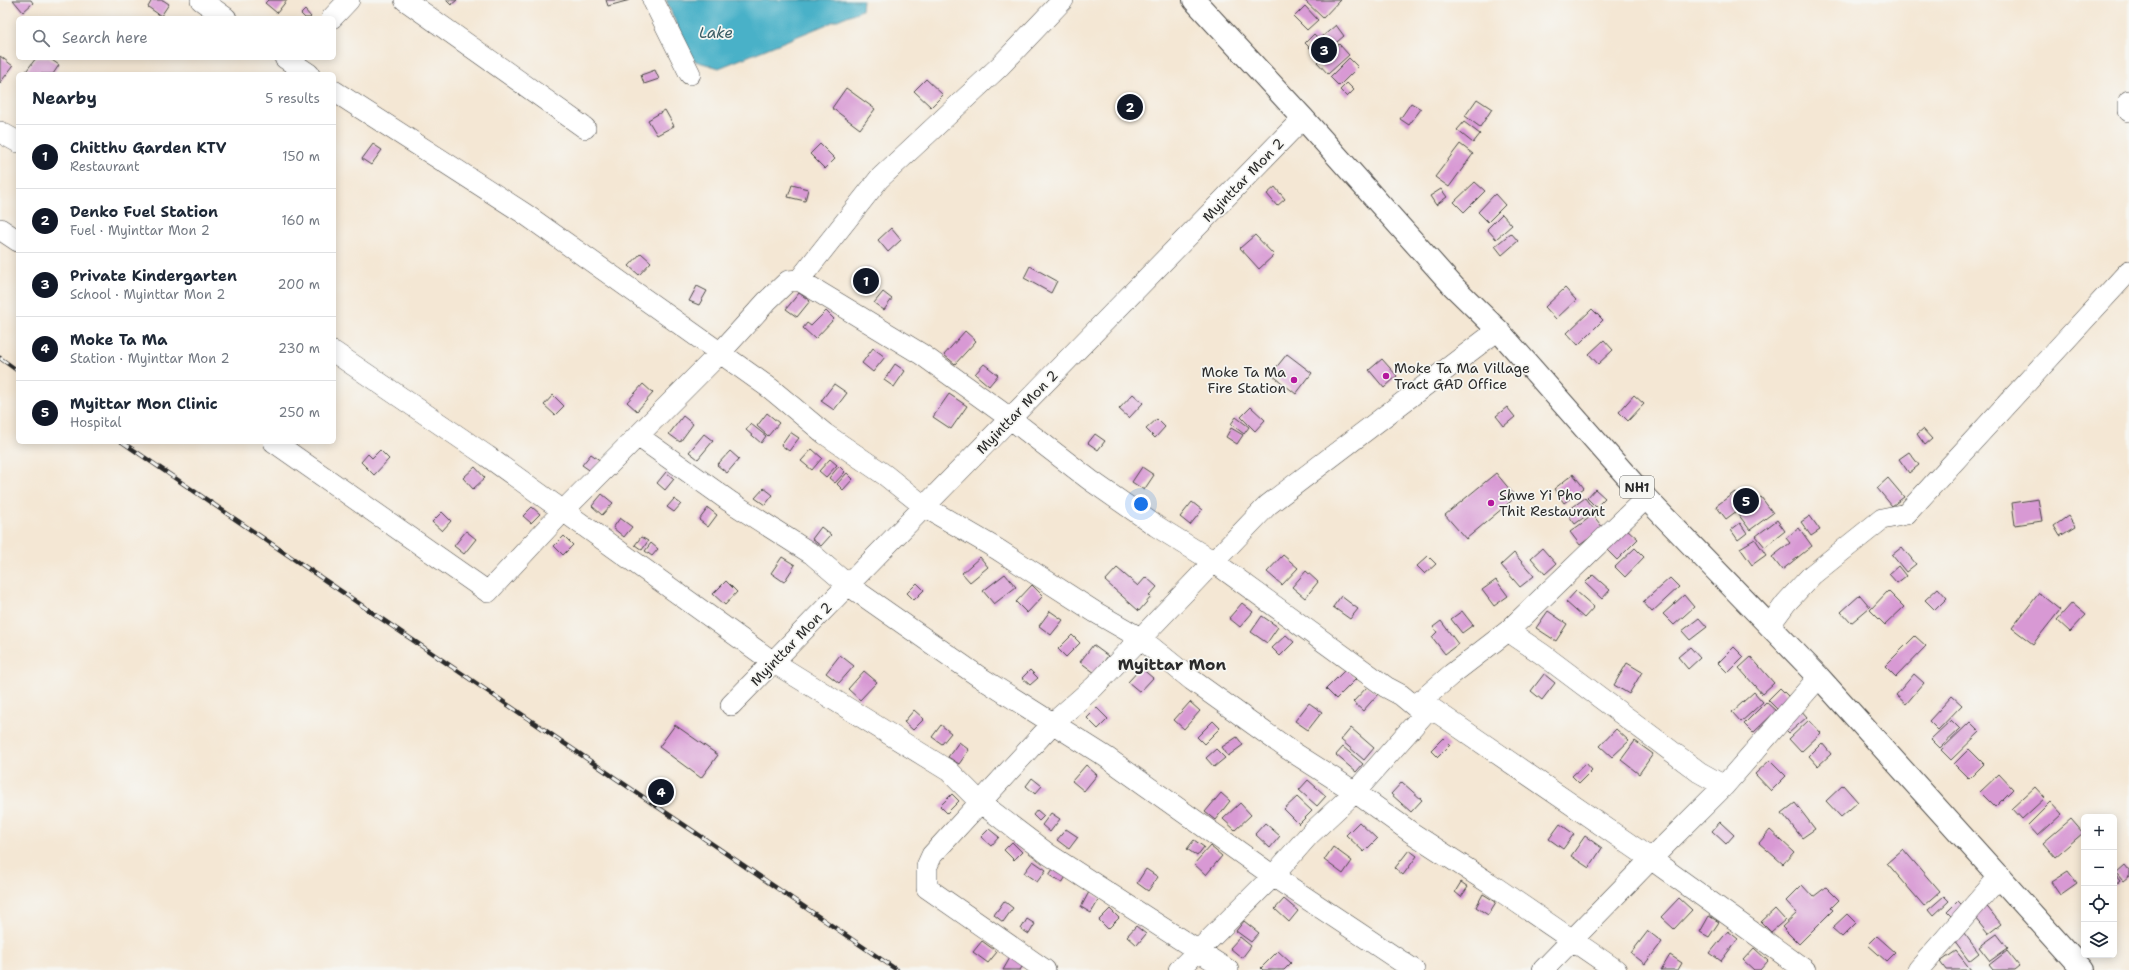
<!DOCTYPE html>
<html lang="en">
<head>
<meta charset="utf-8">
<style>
  body { margin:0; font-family:"Shantell Sans",sans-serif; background:#f2f2f3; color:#1f2937 }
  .controls { position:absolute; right:12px; bottom:12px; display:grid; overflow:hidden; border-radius:6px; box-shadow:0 2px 10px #0003 }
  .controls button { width:36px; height:36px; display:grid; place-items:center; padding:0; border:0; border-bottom:1px solid #e0e1e3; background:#fff; color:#1f2937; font:20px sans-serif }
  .you { position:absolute; left:1141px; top:504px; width:14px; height:14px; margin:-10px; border:3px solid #fff; border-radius:50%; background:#1a73e8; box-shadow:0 0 0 6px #1a73e833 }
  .badge { display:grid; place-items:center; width:26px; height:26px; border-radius:50%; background:#111827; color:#fff; font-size:13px; font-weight:700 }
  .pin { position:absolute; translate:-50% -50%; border:2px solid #fff; box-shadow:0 1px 4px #0006 }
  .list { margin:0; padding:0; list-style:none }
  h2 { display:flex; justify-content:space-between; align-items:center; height:52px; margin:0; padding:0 16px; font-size:17px }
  h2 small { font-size:13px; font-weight:400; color:#747a83 }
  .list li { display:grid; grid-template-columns:26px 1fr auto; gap:12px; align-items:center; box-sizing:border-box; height:64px; padding:0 16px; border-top:1px solid #e0e1e3 }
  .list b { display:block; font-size:15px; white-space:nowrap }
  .list p { margin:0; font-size:13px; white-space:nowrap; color:#747a83 }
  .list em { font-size:13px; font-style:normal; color:#747a83 }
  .icon { flex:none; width:22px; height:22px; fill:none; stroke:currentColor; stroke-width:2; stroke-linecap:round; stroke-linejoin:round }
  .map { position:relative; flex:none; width:2129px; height:970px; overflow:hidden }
  .search { position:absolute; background:#fff; box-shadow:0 2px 10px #0003; left:16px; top:16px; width:320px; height:44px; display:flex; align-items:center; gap:10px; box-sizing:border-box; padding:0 14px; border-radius:6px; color:#747a83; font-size:15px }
  .panel { position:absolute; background:#fff; box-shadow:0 2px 10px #0003; left:16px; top:72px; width:320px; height:372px; border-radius:6px }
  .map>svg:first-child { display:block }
  .water { fill:#49b1c8; stroke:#3a6e7a }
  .building { fill:#d899d4 }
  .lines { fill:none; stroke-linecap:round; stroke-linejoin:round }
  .minor-casing { stroke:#494744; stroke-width:22 }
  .highway-casing { stroke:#494744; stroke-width:24 }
  .minor { stroke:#fff; stroke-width:21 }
  .highway { stroke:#fff; stroke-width:22 }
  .rail-casing { stroke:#2b2b2b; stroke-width:4.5 }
  .rail { stroke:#f6f6f2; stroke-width:3; stroke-dasharray:9; stroke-linecap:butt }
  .poi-dot { fill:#b5179e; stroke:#f6f6f2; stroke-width:1.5 }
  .labels { text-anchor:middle; stroke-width:3.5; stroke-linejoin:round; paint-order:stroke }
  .shield { fill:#f6f6f2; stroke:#686867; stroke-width:1 }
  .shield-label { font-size:13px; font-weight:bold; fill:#2b2b2b }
  .street-label { font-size:14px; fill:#2b2b2b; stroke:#f6f6f2 }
  .poi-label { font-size:14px; fill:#2b2b2b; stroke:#f6f6f2; text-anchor:start }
  .water-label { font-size:15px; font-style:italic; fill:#365a62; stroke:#f6f6f2 }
  .quarter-label { font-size:16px; font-weight:bold; fill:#2b2b2b; stroke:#f6f6f2 }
</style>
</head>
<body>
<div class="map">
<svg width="2129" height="970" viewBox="0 0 2129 970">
  <rect width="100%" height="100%" fill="#f6f6f2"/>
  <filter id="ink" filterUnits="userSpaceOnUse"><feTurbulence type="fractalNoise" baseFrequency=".025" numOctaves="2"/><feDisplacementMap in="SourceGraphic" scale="8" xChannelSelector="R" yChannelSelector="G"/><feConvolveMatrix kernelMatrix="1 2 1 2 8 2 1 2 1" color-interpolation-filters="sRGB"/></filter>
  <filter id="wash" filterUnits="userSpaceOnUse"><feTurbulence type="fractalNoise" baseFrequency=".012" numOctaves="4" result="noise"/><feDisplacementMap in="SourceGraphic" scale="16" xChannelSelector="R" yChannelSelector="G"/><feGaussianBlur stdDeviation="0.9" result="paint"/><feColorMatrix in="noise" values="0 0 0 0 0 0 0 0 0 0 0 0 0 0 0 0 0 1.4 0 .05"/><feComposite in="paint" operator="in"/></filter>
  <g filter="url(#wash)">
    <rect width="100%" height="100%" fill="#f4e7d4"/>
    <path class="water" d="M666 0H863L862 10 719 68 692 60Z"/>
    <g id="blocks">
      <path class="building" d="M13 0H31L33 3 23 12Z
        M152 0H163L169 4 161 16 148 7Z
        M268 0H287L277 13 265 3Z
        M446 0H457L451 5Z
        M606 0H630L608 6Z
        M1304 0H1340L1323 18Z
        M1305 6 1318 20 1307 30 1294 17Z
        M305 10 311 17 310 18H305L301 14Z
        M1336 25 1344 36 1331 47 1322 37Z
        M1314 34 1328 48 1319 57 1305 43Z
        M1339 44 1349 55 1328 74 1317 62Z
        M0 56 13 66 0 83Z
        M36 58H49L59 65 53 74H24Z
        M1349 58 1358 67 1339 86 1330 77Z
        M655 70 659 79 644 84 641 75Z
        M926 79 943 95 931 107 914 91Z
        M1347 83 1354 90 1347 97 1340 90Z
        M846 88 875 109 860 129 832 108Z
        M1477 99 1492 109 1480 127 1465 116Z
        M1411 103 1421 109 1409 125 1400 119Z
        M665 110 674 126 657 135 648 120Z
        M1464 122 1480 134 1473 143 1457 130Z
        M373 144 382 150 371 165 362 159Z
        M820 144 835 159 825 169 810 154Z
        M1460 144 1473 154 1449 187 1435 177Z
        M1475 182 1485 191 1464 212 1454 202Z
        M792 185 808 189 805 201 788 197Z
        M1275 187 1285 199 1277 206 1267 194Z
        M1441 189 1447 197 1436 205 1430 196Z
        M1495 194 1505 205 1488 222 1478 212Z
        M1502 214 1512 225 1496 239 1487 229Z
        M891 228 901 240 888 252 878 240Z
        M1511 233 1518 241 1502 255 1495 246Z
        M1255 235 1274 255 1259 269 1240 248Z
        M641 253 651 262 639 275 629 266Z
        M1030 266 1057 281 1051 293 1024 278Z
        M868 267 877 275 863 293 854 285Z
        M697 286 707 291 699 305 689 301Z
        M1565 288 1576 300 1556 319 1545 307Z
        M883 292 892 299 884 310 874 303Z
        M799 293 810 301 797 317 786 309Z
        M1592 309 1603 320 1578 345 1567 333Z
        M826 311 834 319 815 339 803 328 807 323 811 326Z
        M965 331 976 341 955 364 944 355Z
        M1604 340 1613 350 1598 364 1589 354Z
        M873 348 885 357 873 372 862 363Z
        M1287 354 1312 373 1296 394 1271 374Z
        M1382 359 1397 376 1384 388 1369 370Z
        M895 364 905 371 894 387 884 380Z
        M984 364 998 375 989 386 975 374Z
        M643 384 653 393 637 411 627 402Z
        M834 384 847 393 834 410 821 401Z
        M949 394 967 406 951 429 933 417Z
        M1133 394 1143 403 1129 418 1119 409Z
        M553 395 564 406 555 415 544 405Z
        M1634 395 1644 404 1628 421 1619 412Z
        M1251 407 1265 420 1255 431 1241 417Z
        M1507 407 1515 417 1504 426 1496 416Z
        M767 413 779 423 768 436 757 426Z
        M683 416 693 424 680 442 669 434Z
        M1236 417 1249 427 1244 434 1231 424Z
        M1157 419 1165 427 1155 438 1146 429Z
        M751 424 766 436 761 443 746 430Z
        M1231 428 1243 435 1237 444 1226 437Z
        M1923 429 1932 439 1925 445 1917 434Z
        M790 432 799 438 789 451 781 445Z
        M704 434 713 441 698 459 689 452Z
        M1095 434 1105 441 1098 450 1088 443Z
        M812 449 822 458 812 470 801 461Z
        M380 450 389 459 374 475 361 462 368 454 372 458Z
        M730 451 739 459 727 473 717 465Z
        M1909 452 1919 465 1909 473 1899 459Z
        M591 454 601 461 592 472 582 465Z
        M830 459 837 465 826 477 819 471Z
        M839 466 845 472 835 483 829 478Z
        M475 467 485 478 473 489 463 478Z
        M1142 467 1154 475 1144 490 1132 482Z
        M666 472 674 479 665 490 657 483Z
        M847 473 853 479 843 490 837 484Z
        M1496 473 1516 497 1466 539 1445 515Z
        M1573 474 1584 488 1564 503 1554 489Z
        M1888 478 1904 497 1892 506 1877 488Z
        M764 488 773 495 765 505 755 498Z
        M1595 489 1605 498 1596 507 1587 498Z
        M1735 492 1745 505 1726 519 1716 506Z
        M602 494 613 503 602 515 592 506Z
        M1761 497 1773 513 1750 530 1738 514Z
        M1585 498 1594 510 1575 524 1566 512Z
        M674 499 681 504 674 512 667 507Z
        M2038 499 2042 521 2015 525 2012 503Z
        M1192 502 1202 510 1190 525 1180 517Z
        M532 507 540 514 531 523 523 516Z
        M708 508 717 515 708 527 699 520Z
        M442 512 451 521 442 531 432 522Z
        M1593 515 1603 528 1580 545 1570 532Z
        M1810 516 1820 530 1811 536 1801 522Z
        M2068 516 2075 527 2060 536 2054 526Z
        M620 518 632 527 624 537 613 528Z
        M1777 520 1785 531 1765 547 1756 536Z
        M1740 523 1747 533 1738 540 1731 530Z
        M821 527 831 535 821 546 812 539Z
        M1799 528 1812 546 1782 570 1772 557 1790 543 1786 538Z
        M1627 529 1638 539 1617 560 1606 549Z
        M466 531 476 539 464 554 454 546Z
        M564 536 573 545 563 555 554 546Z
        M641 537 648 541 642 550 635 545Z
        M1755 539 1766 555 1752 565 1740 548Z
        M651 543 658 549 652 556 645 551Z
        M1902 547 1916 564 1906 572 1892 555Z
        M1542 548 1556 564 1545 574 1531 558Z
        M1635 548 1644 557 1625 577 1615 567Z
        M1514 553 1534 576 1520 587 1501 565Z
        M1283 555 1298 568 1282 585 1267 572Z
        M1428 556 1436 564 1425 574 1417 566Z
        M782 557 795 565 784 582 771 573Z
        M980 557 988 567 970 582 962 573Z
        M1898 566 1906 576 1897 583 1889 574Z
        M1117 568 1138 586 1146 577 1157 587 1149 596 1151 597 1139 611 1105 581Z
        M1306 571 1318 582 1305 598 1292 587Z
        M1005 574 1016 587 994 604 983 591Z
        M1593 575 1610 590 1602 599 1585 583Z
        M1670 578 1679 587 1652 612 1643 602Z
        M1496 580 1508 596 1494 606 1482 590Z
        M726 581 737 592 725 605 713 594Z
        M917 583 924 590 914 600 907 593Z
        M1032 585 1043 596 1027 613 1016 602Z
        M1938 588 1947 598 1935 610 1925 600Z
        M1576 591 1594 607 1584 618 1566 602Z
        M1888 591 1904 607 1885 625 1870 610Z
        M2039 593 2060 610 2033 644 2012 628Z
        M1684 595 1694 607 1674 625 1663 614Z
        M1860 595 1870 607 1851 623 1841 612Z
        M1341 596 1358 609 1350 619 1333 607Z
        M1242 603 1253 612 1240 627 1229 618Z
        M2072 603 2086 615 2070 632 2057 620Z
        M1050 611 1063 620 1051 635 1039 626Z
        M1462 611 1473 625 1462 633 1451 619Z
        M1548 611 1567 624 1556 641 1536 628Z
        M1262 616 1278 627 1267 643 1251 632Z
        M1699 618 1707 627 1690 640 1682 631Z
        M1441 621 1458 644 1445 654 1432 637 1437 632 1433 627Z
        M1072 635 1080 643 1066 657 1058 649Z
        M1286 635 1294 642 1280 656 1272 648Z
        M1915 636 1926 646 1896 677 1885 666Z
        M1093 645 1108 656 1095 673 1080 662Z
        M1690 647 1700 658 1688 669 1678 657Z
        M1734 647 1744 657 1728 673 1718 663Z
        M840 655 854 666 839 683 826 673Z
        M1751 657 1774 683 1762 694 1739 668Z
        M1627 663 1642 672 1629 694 1614 685Z
        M1141 668 1153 678 1140 692 1128 682Z
        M1346 669 1356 679 1336 699 1326 689Z
        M1030 670 1038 678 1030 685 1022 678Z
        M864 671 877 682 860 700 848 689Z
        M1544 674 1555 683 1542 700 1531 691Z
        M1914 674 1924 683 1906 704 1896 695Z
        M1368 686 1378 694 1363 711 1353 702Z
        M1780 688 1789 697 1777 709 1768 700Z
        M1754 692 1763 702 1741 722 1732 712Z
        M1952 696 1962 705 1938 730 1929 721Z
        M1190 702 1200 711 1184 729 1174 720Z
        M1766 702 1776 711 1753 733 1744 724Z
        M1309 703 1322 712 1308 730 1295 721Z
        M1097 708 1108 719 1098 729 1087 718Z
        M1800 709 1807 717 1789 733 1781 725Z
        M914 710 924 719 913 730 904 722Z
        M1809 720 1821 733 1801 752 1789 739Z
        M1951 720 1960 729 1940 748 1931 739Z
        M1213 721 1220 728 1204 744 1197 737Z
        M1970 722 1980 732 1951 760 1941 750Z
        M675 725 718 755 701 778 659 747Z
        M941 725 951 733 942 744 932 737Z
        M1351 728 1374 748 1364 760 1341 740Z
        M1616 729 1629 741 1612 757 1600 746Z
        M1237 737 1243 745 1228 756 1222 747Z
        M1443 738 1450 745 1438 757 1431 750Z
        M1635 741 1653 754 1639 774 1621 760Z
        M959 742 969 750 959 764 948 757Z
        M1822 743 1831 754 1818 766 1809 756Z
        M1343 747 1363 764 1356 772 1336 755Z
        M1216 749 1225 758 1214 767 1206 758Z
        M1969 749 1984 764 1969 779 1954 764Z
        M1770 760 1786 776 1771 791 1755 774Z
        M1586 763 1592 770 1579 783 1572 776Z
        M1086 765 1097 775 1084 791 1072 781Z
        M1999 774 2013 789 1995 807 1980 792Z
        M1032 778 1042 786 1035 794 1026 786Z
        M1308 780 1326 796 1317 806 1299 790Z
        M1402 782 1422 800 1411 812 1391 794Z
        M1843 785 1858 802 1841 817 1826 801Z
        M2035 787 2045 798 2022 819 2012 808Z
        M1221 793 1230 801 1215 820 1205 812Z
        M952 794 959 801 947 813 940 806Z
        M1297 797 1312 811 1299 824 1284 809Z
        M2051 802 2062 814 2038 836 2028 825Z
        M1240 803 1251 815 1235 830 1223 819Z
        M1795 803 1815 829 1802 838 1782 813Z
        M1037 810 1044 816 1039 821 1033 815Z
        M1051 813 1060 819 1050 832 1042 825Z
        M2071 819 2083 833 2055 857 2043 843Z
        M1359 822 1377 839 1364 852 1346 835Z
        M1720 822 1734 835 1726 844 1712 831Z
        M1265 823 1280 836 1270 848 1255 834Z
        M1560 824 1574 834 1563 849 1549 839Z
        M989 829 999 837 991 846 981 837Z
        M1066 829 1078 837 1069 849 1057 840Z
        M1770 830 1794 852 1783 864 1759 843Z
        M1585 836 1602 848 1589 868 1571 856Z
        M1194 840 1204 847 1197 856 1187 849Z
        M1012 842 1022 852 1014 860 1004 850Z
        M1210 846 1222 856 1206 875 1194 864Z
        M1333 847 1352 861 1343 874 1324 860Z
        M1903 849 1940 892 1924 906 1887 863Z
        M1409 850 1417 856 1403 875 1395 868Z
        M1033 861 1046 870 1037 882 1024 873Z
        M2125 865 2129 870V876L2123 881 2116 873Z
        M1055 866 1067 875 1062 883 1049 875Z
        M1146 869 1158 877 1148 891 1137 883Z
        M2068 871 2077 883 2060 895 2051 882Z
        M2114 874 2120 881 2114 886Z
        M1461 882 1468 887 1461 897 1455 892Z
        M1802 885 1813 897 1826 887 1839 900 1831 908 1833 910 1799 944 1782 927 1797 913 1786 901Z
        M1089 892 1100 898 1091 913 1081 907Z
        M1483 894 1496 902 1488 915 1476 907Z
        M1944 896 1949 901 1933 916 1928 910Z
        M1679 898 1692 910 1674 929 1661 917Z
        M1284 899 1298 911 1289 922 1275 909Z
        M1004 901 1013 908 1003 922 994 915Z
        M1958 901 1967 910 1956 921 1947 912Z
        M1984 903 2001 924 1988 934 1971 913Z
        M1110 909 1119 918 1108 929 1099 920Z
        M1775 909 1785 920 1771 932 1761 922Z
        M1847 914 1856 923 1842 937 1832 928Z
        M1709 916 1719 922 1709 937 1700 932Z
        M1027 919 1035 924 1029 934 1021 929Z
        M1244 921 1259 933 1251 942 1236 931Z
        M1136 926 1146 934 1137 945 1127 936Z
        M1648 931 1662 942 1645 964 1631 953Z
        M1728 931 1738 939 1721 961 1710 953Z
        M1964 933 1979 953 1969 961 1954 941Z
        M1997 934 2008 948 1990 961 1979 947Z
        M1877 936 1895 952 1886 961 1868 945Z
        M1240 937 1251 946 1242 958 1230 948Z
        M982 941 997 952 988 963 973 952Z
        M1754 948 1768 961 1760 970H1754L1743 960Z
        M1278 951 1291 963 1284 970H1263L1261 968Z
        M1956 951 1971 970H1946L1940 962Z
        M2007 951 2019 966 2014 970H1993L1989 965Z
        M1670 955 1682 963 1678 970H1661Z
        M1011 956 1024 964 1020 970H1003Z"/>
    </g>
  </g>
  <g filter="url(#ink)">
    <use href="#blocks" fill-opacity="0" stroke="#494744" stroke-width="1"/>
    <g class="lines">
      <defs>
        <path id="minor" d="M201 0 226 18
          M405 0 585 128
          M653 0 690 74
          M332 18 349 0
          M285 58 309 74
          M334 91 525 214 771 389 825 434 885 475 925 507 997 549 1095 612 1140 638 1192 680 1288 749 1355 792 1424 714
          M2129 101V111
          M0 132 18 142
          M0 229 18 241
          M799 280 879 179 1000 66 1063 0
          M334 352 487 456 773 662 949 771 981 803 1048 854 1228 970
          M638 436 729 501 812 554 848 585 978 676 1106 757 1273 876 1309 835 1355 792 1412 833 1489 883 1616 970
          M274 442 488 592 563 511 719 354 767 301 788 281 799 280 921 354 1011 419 1090 480 1156 526 1214 562 1386 687 1401 695 1424 714
          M1769 626 1786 603 1812 575 1882 519 1906 514 2129 271
          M1508 631 1542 654 1699 772 1724 786
          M1421 701 1651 859 1805 970
          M731 705 1303 118
          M1424 714 1421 701 1452 674 1508 631 1646 498
          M1045 970 927 888V866L932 855 1053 723 1094 687 1268 505 1498 330
          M1179 970 1273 876 1414 970
          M1543 970 1651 859 1724 786 1819 677
          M1918 970 2000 876"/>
        <path id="highway" d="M1194 0 1303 118 1454 287 1498 330 1646 498 1819 677 2083 970"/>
      </defs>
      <use href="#minor" class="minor-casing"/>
      <use href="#highway" class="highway-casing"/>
      <use href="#minor" class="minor"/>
      <use href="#highway" class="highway"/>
      <defs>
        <path id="rail" d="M0 358 18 371
          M122 442 897 970"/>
      </defs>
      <use href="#rail" class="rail-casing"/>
      <use href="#rail" class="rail"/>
    </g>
  </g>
  <g class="poi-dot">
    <circle cx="1386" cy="376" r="4"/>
    <circle cx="1294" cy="380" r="4"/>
    <circle cx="1491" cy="503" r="4"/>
  </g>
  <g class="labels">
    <rect class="shield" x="1620" y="476" width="34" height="22" rx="3"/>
    <g class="shield-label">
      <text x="1637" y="492">NH1</text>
    </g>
    <g class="street-label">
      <text transform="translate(1243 180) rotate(-46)" y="5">Myinttar Mon 2</text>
      <text transform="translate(1017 412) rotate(-46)" y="5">Myinttar Mon 2</text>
      <text transform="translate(791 644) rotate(-46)" y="5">Myinttar Mon 2</text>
    </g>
    <g class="poi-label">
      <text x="1394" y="373">Moke Ta Ma Village<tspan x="1394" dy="16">Tract GAD Office</tspan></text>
      <text x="1286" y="377" text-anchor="end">Moke Ta Ma<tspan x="1286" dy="16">Fire Station</tspan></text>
      <text x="1499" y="500">Shwe Yi Pho<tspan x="1499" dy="16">Thit Restaurant</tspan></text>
    </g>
    <g class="water-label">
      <text x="716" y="38">Lake</text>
    </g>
    <g class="quarter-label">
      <text x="1172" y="670">Myittar Mon</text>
    </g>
  </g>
</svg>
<div class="controls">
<button>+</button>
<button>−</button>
<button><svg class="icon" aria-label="locate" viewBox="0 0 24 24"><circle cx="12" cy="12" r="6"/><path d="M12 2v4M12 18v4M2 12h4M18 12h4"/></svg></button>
<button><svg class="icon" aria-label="layers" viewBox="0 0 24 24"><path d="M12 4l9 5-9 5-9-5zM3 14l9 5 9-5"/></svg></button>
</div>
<div class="you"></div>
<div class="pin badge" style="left:866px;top:281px">1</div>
<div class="pin badge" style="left:1130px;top:107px">2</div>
<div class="pin badge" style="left:1324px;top:50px">3</div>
<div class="pin badge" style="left:661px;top:792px">4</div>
<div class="pin badge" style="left:1746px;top:501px">5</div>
<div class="search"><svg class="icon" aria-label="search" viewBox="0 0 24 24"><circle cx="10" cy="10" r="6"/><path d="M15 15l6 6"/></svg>Search here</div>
<section class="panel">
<h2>Nearby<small>5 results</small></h2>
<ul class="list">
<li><span class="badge">1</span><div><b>Chitthu Garden KTV</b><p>Restaurant</p></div><em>150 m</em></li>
<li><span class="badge">2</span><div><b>Denko Fuel Station</b><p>Fuel · Myinttar Mon 2</p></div><em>160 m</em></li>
<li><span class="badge">3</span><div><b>Private Kindergarten</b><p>School · Myinttar Mon 2</p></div><em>200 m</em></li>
<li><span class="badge">4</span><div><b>Moke Ta Ma</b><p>Station · Myinttar Mon 2</p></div><em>230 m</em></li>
<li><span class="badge">5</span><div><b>Myittar Mon Clinic</b><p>Hospital</p></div><em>250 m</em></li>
</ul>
</section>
</div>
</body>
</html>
